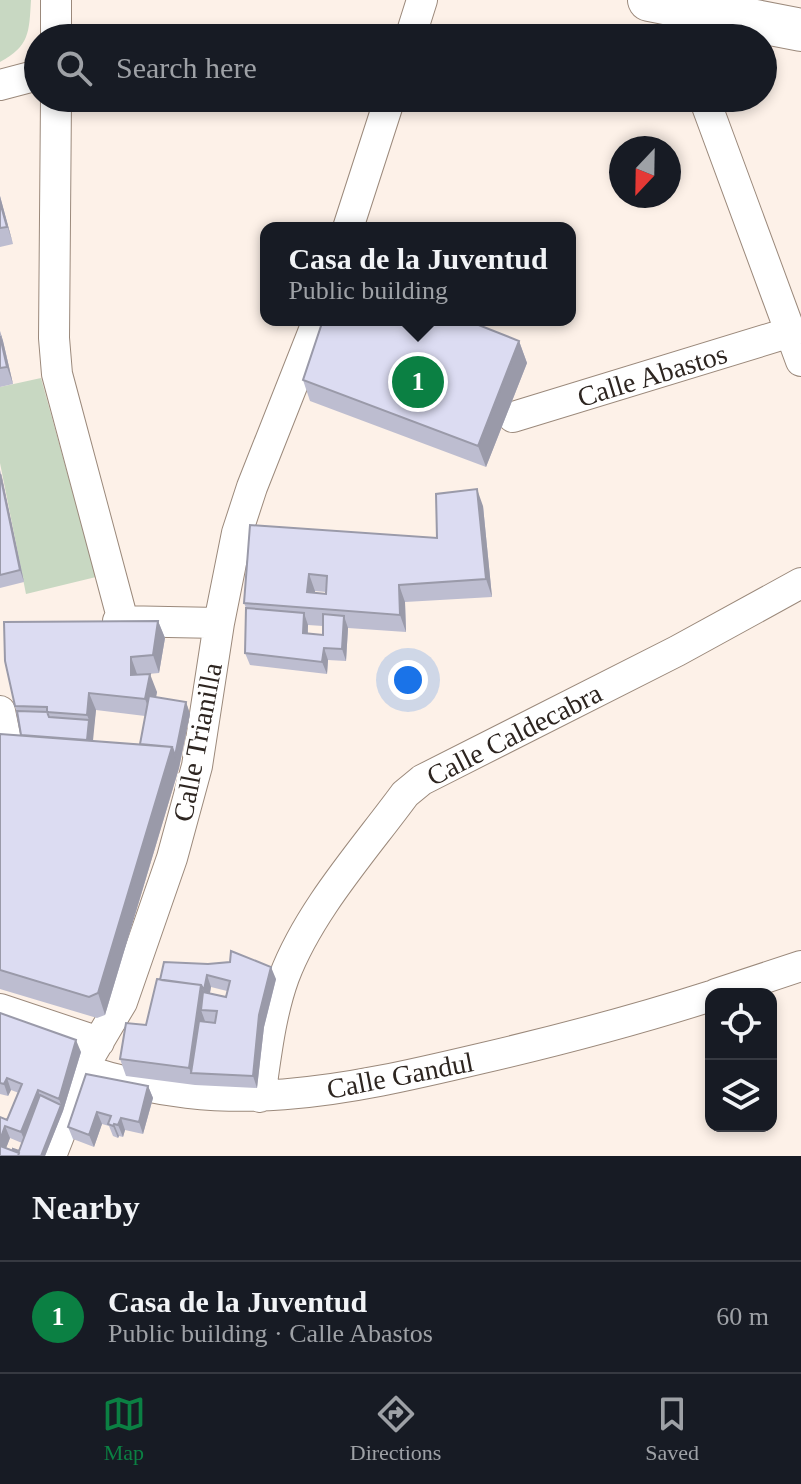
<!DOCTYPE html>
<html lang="en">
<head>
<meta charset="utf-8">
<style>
  body { margin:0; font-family:"Times New Roman",serif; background:#20242c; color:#f1f3f6 }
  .controls { position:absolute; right:24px; bottom:24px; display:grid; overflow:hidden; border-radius:16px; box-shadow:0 4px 12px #0003 }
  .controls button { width:72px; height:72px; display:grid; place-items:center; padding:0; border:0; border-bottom:2px solid #363941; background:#171b24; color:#f1f3f6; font:40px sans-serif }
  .compass { position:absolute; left:609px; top:136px; width:72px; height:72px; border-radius:50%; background:#171b24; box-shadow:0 4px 12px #0003; rotate:202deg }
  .you { position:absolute; left:408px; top:680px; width:28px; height:28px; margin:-20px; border:6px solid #fff; border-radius:50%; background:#1a73e8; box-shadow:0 0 0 12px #1a73e833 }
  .badge { display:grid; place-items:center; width:52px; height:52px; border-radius:50%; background:#0b8043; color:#fff; font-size:26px; font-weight:700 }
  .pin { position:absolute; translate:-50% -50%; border:4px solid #fff; box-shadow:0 2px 8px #0006 }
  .popup { position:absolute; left:260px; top:222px; width:316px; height:104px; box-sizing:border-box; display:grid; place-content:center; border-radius:16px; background:#171b24; filter:drop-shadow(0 2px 6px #0005); font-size:26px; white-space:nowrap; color:#9ea1a6 }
  .popup b { font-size:30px; color:#f1f3f6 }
  .popup::after { content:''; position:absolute; left:50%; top:100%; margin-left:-16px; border:16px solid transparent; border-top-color:#171b24 }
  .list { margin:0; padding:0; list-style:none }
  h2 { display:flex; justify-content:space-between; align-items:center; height:104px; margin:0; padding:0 32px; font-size:34px }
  h2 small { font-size:26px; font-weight:400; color:#9ea1a6 }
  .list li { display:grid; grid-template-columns:52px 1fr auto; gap:24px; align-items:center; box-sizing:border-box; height:112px; padding:0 32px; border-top:2px solid #363941 }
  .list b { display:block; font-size:30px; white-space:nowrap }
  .list p { margin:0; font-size:26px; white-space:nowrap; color:#9ea1a6 }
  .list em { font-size:26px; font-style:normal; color:#9ea1a6 }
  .icon { flex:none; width:44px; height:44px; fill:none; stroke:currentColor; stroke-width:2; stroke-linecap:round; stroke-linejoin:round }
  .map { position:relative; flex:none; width:801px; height:1156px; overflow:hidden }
  .search { position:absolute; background:#171b24; box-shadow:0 4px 12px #0003; left:24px; right:24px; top:24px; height:88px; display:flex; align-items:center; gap:20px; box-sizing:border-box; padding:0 28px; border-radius:44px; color:#9ea1a6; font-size:30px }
  .sheet { height:216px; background:#171b24 }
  nav { display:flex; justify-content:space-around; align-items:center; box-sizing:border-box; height:112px; border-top:2px solid #363941; background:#171b24; font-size:22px; color:#9ea1a6 }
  nav a { display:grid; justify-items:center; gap:4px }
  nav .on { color:#0b8043 }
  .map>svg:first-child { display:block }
  .green { fill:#c8d8c2 }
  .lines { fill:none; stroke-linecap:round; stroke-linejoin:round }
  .street-casing { stroke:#9b897b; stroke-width:32 }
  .secondary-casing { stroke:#9b897b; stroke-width:44 }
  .street { stroke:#fff; stroke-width:30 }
  .secondary { stroke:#fff; stroke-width:42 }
  .wall { fill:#bdbdd0; fill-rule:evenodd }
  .shaded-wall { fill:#9a9aa9 }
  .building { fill:#dcdcf2; stroke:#9a9aa9; stroke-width:2; fill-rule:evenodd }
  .labels { text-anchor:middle; stroke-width:7; stroke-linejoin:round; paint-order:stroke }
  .street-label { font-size:28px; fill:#2d2520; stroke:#fff }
</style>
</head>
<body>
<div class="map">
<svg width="801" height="1156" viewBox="0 0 801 1156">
  <rect width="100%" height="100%" fill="#fdf1e8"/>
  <path class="green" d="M0 0H31C29 32 30 46 0 62Z
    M41 378 96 577 26 594 0 463V387Z"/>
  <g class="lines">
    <defs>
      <path id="street" d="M674 5 685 38
        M56 38V0
        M410 38 422 0
        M0 85 38 75
        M56 98 54 338 57 374 123 621
        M704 98 801 361
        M348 228 390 98
        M513 417 791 332
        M118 621 219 623
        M0 711 6 740
        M716 994 801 966
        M0 1009 99 1042
        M84 1070C229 1117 339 1092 483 1058 560 1040 636 1020 711 996
        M260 1097C266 1057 270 1016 284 977 309 911 363 851 405 794L422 780 677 651 801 583
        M51 1156 90 1056 122 1002 172 858 197 766 219 623 237 533 252 487 318 320"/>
      <path id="secondary" d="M649 0 801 30"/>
    </defs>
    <use href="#street" class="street-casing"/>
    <use href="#secondary" class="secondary-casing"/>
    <use href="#street" class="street"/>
    <use href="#secondary" class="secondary"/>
  </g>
  <path class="wall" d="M0 196 13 244 0 247Z
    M0 331 3 341 13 384 0 387Z
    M519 341 527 363 486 467 310 401 303 380Z
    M0 470 24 582 0 588Z
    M483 506 492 597 405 602 406 632 348 628 346 661 328 660 327 674 250 665 245 653 246 608 244 603 250 525 437 538ZM315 591 326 592V594L315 593ZM308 625 323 626V635L308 634Z
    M158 621 165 638 159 673 137 675 157 692 156 697 186 702 190 714 179 768 105 1015 97 1018 0 989V734L21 735 15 706ZM96 710 145 716 140 744 92 741Z
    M208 964 276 979 264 1027 257 1088 195 1085 126 1076 120 1059 146 1025 160 980ZM211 987 227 991 226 997 210 993Z
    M0 1013 81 1052 63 1111 45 1156H0V1117L7 1120 19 1093 11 1090 8 1096 0 1094ZM10 1138 22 1143 19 1151 6 1148Z
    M148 1086 153 1098 143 1134 125 1130 123 1137 119 1136 118 1138 113 1136 109 1126 102 1124 94 1147 73 1139 68 1127Z"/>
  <path class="shaded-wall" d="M0 196 13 244 0 202Z
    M0 331 3 341 13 384 7 367Z
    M519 341 527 363 486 467 478 446Z
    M0 470 2 477 24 582 20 570Z
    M477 489 483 506 492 597 486 579Z
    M309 574 315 591 313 609 307 592Z
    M399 585 405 602 406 632 400 615Z
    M304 613 308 625 307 645 303 633Z
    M344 616 348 628 346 661 342 649Z
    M158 621 165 638 159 673 153 655Z
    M324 648 328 660 327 674 322 662Z
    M131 657 137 674 131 675Z
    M150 674 157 692 152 717 145 699Z
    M89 693 96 710 91 761 86 749 89 720 87 715Z
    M186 702 190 714 179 768 105 1015 98 993Z
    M271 967 276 979 264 1027 257 1088 253 1076 259 1015Z
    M207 975 211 987 208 1003 204 990Z
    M201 985 208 1002 201 1010 205 1021 191 1073 189 1068Z
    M76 1040 81 1052 63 1111 45 1156H41L61 1105 59 1099Z
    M7 1078 11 1090 8 1096 4 1084Z
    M148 1086 153 1098 143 1134 139 1122Z
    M38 1090 42 1102 26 1144 21 1132Z
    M97 1112 102 1124 94 1147 89 1135Z
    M121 1118 125 1130 123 1137 118 1125Z
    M114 1124 119 1136 118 1138 113 1126Z
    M5 1126 10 1138 3 1156 0 1150V1140Z"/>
  <path class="building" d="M0 202 7 227 0 228Z
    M323 320H466L519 341 478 446 303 380Z
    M0 336 7 367 0 368Z
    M0 474 20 570 0 575Z
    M477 489 486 579 399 585 400 615 244 603 250 525 437 538 436 494ZM309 574 327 576 326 594 307 592Z
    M246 608 304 613 303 633 323 635V614L344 616 342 649 324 648 322 662 245 653Z
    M158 621 153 655 131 657V675L150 674 145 699 89 693 87 715 47 712V707L15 706 5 661 4 622Z
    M149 696 186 702 175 756 172 747 140 744Z
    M17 711 49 712H47L49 717 89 720 87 740 21 735Z
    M0 734 172 747 98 993 89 997 0 970Z
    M231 951 271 967 259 1015 253 1076 191 1073 199 1021 215 1023 217 1011 201 1010 203 992 226 997 230 981 207 975 204 990 201 985 160 980 164 962 208 964 230 962Z
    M157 979 201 985 189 1068 120 1059 126 1023 146 1025Z
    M0 1013 76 1040 59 1099 38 1090 21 1132 5 1126 0 1140V1117L7 1120 22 1084 7 1078 4 1084 0 1083Z
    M86 1074 148 1086 139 1122 121 1118 118 1125 114 1124 113 1126 108 1124 111 1116 97 1112 89 1135 68 1127Z
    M40 1095 61 1105 41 1156H18L19 1153 13 1150V1149L19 1151Z
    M0 1146 19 1153 18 1156H0Z"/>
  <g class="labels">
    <g class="street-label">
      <text transform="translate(652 375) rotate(-17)" y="10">Calle Abastos</text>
      <text transform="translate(514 734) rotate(-27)" y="10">Calle Caldecabra</text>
      <text transform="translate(197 742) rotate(-79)" y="10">Calle Trianilla</text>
      <text transform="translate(400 1075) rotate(-11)" y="10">Calle Gandul</text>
    </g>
  </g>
</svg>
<div class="controls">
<button><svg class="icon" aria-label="locate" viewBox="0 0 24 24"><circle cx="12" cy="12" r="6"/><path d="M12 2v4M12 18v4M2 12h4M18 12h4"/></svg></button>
<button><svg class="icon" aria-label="layers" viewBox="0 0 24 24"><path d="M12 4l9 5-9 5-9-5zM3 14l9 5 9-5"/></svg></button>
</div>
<svg class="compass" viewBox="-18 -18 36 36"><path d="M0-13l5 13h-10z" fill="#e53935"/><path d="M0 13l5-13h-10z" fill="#9ea1a6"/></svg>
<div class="you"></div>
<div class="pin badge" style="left:418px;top:382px">1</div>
<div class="popup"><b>Casa de la Juventud</b>Public building</div>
<div class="search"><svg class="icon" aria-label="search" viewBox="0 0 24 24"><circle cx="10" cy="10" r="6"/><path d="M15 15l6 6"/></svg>Search here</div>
</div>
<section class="sheet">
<h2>Nearby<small></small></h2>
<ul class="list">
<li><span class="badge">1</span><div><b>Casa de la Juventud</b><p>Public building · Calle Abastos</p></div><em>60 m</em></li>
</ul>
</section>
<nav>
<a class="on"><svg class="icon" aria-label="map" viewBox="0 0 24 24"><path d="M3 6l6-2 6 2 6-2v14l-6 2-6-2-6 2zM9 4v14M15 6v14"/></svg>Map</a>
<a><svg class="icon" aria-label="directions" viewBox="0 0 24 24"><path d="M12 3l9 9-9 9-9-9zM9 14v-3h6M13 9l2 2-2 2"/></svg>Directions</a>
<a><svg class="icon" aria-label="saved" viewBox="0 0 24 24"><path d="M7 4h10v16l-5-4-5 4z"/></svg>Saved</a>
</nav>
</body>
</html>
